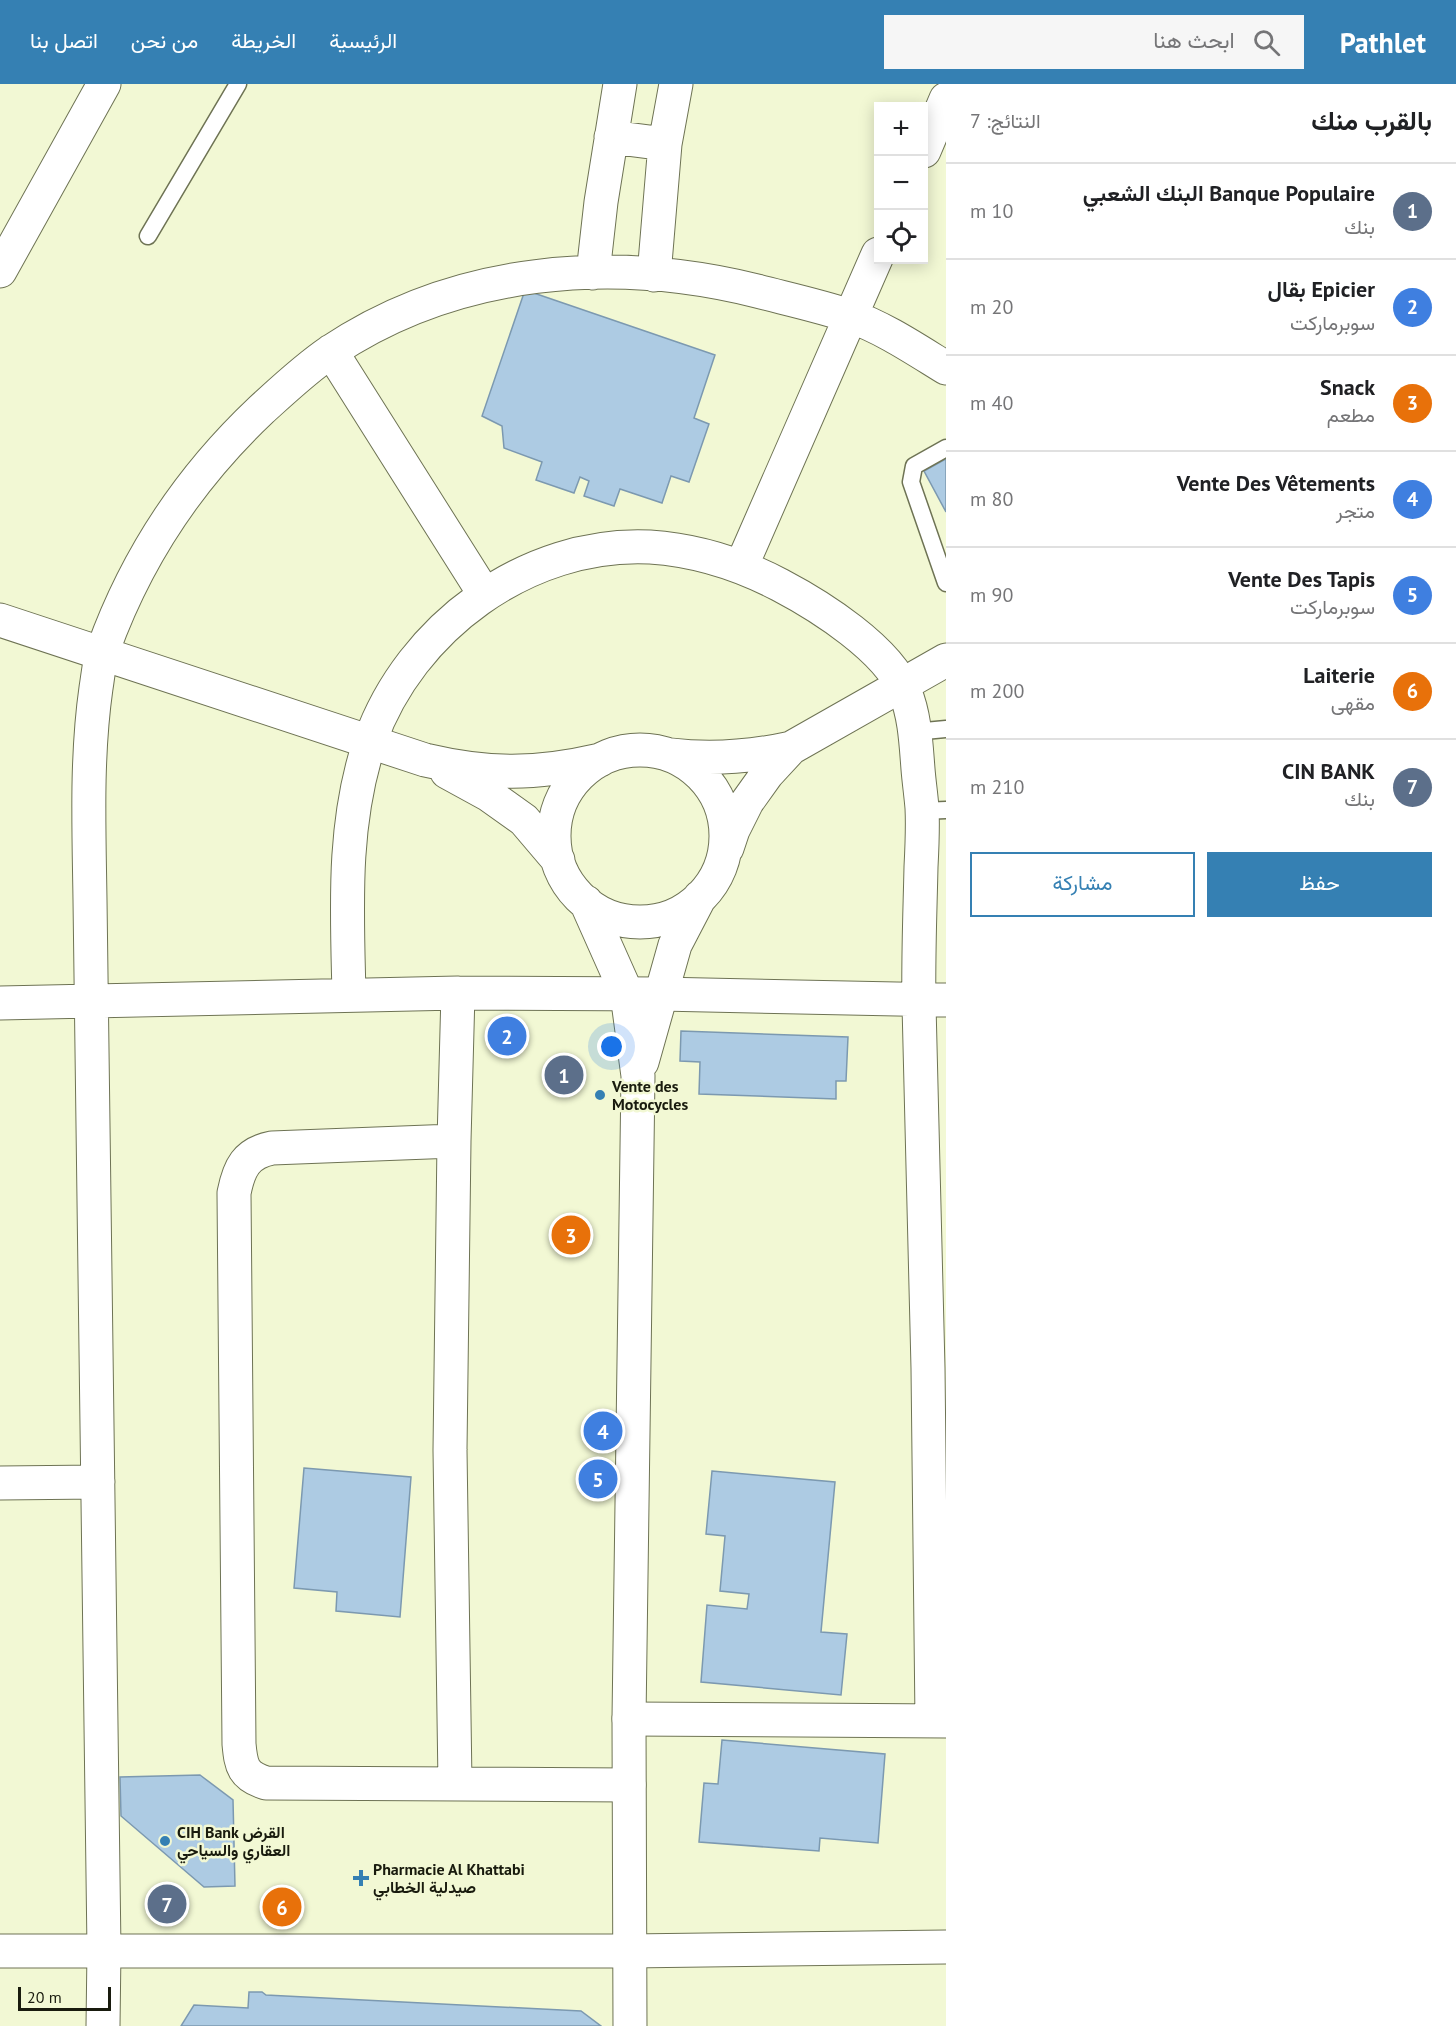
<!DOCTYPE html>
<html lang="ar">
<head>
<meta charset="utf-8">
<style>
  body { margin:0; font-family:"PT Sans",Vazirmatn,sans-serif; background:#f6f6f6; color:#202124; direction:rtl }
  .controls { position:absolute; right:18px; top:18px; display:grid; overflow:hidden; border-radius:0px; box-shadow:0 3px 15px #0003 }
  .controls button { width:54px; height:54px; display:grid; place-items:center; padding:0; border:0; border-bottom:2px solid #e0e0e0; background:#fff; color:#202124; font:30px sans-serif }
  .scale { position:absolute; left:18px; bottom:15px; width:93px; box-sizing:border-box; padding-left:6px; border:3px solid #191b0e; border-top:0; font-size:16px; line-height:21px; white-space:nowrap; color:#191b0e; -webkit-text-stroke:4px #f2f8d4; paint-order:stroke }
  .you { position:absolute; left:612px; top:963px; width:21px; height:21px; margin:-15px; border:4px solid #fff; border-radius:50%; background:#1a73e8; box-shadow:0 0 0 9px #1a73e833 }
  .badge { display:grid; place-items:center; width:39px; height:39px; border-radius:50%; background:#3580b3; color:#fff; font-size:20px; font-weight:700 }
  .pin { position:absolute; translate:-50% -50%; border:3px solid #fff; box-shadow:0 2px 6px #0006 }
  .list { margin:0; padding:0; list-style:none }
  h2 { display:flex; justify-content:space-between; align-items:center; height:78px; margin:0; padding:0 24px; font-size:26px }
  h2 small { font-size:20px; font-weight:400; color:#757577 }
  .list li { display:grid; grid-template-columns:39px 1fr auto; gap:18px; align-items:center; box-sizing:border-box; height:96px; padding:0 24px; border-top:2px solid #e0e0e0 }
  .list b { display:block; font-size:22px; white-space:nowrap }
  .list p { margin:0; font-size:20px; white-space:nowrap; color:#757577 }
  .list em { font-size:20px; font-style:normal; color:#757577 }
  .actions { display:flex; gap:12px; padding:18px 24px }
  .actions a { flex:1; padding:14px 0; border:2px solid #3580b3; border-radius:0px; text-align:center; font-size:21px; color:#3580b3 }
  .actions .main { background:#3580b3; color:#fff }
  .icon { flex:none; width:33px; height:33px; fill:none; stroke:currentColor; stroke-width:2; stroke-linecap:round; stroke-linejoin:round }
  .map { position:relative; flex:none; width:946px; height:1942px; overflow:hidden; direction:ltr }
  header { display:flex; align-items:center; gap:36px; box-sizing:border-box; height:84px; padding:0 30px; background:#3580b3; color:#fff }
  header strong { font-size:28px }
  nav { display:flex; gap:33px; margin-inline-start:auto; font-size:21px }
  .search { width:420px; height:54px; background:#f6f6f6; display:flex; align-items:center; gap:15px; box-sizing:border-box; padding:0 21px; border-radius:0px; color:#757577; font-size:22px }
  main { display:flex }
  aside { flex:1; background:#fff }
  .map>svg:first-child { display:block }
  .building { fill:#adcbe3; stroke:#7c99b0; stroke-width:1.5 }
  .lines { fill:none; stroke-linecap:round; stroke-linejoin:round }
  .service-casing { stroke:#6e7354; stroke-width:19 }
  .minor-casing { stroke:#6e7354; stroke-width:35 }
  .tertiary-casing { stroke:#6e7354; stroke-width:35 }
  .service { stroke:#fff; stroke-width:16 }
  .minor { stroke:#fff; stroke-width:33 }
  .tertiary { stroke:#fff; stroke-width:33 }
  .poi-dot { fill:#3580b3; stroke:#f2f8d4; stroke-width:2 }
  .labels { text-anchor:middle; stroke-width:5; stroke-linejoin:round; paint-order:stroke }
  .poi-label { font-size:16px; font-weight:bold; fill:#191b0e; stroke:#f2f8d4; text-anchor:start }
</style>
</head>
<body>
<header>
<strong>Pathlet</strong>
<div class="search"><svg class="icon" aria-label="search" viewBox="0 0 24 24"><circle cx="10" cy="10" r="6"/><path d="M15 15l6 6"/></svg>ابحث هنا</div>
<nav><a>الرئيسية</a><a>الخريطة</a><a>من نحن</a><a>اتصل بنا</a></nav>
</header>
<main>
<aside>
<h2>بالقرب منك<small>النتائج: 7</small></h2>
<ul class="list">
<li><span class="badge" style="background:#5c6f8a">1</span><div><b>Banque Populaire البنك الشعبي</b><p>بنك</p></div><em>10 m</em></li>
<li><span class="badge" style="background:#3f7fe0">2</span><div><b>Epicier بقال</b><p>سوبرماركت</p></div><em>20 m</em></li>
<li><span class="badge" style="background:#e8710a">3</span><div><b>Snack</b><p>مطعم</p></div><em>40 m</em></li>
<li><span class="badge" style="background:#3f7fe0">4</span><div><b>Vente Des Vêtements</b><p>متجر</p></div><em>80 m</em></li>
<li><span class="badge" style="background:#3f7fe0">5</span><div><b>Vente Des Tapis</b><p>سوبرماركت</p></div><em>90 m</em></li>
<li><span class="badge" style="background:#e8710a">6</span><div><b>Laiterie</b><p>مقهى</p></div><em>200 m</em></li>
<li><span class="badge" style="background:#5c6f8a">7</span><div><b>CIN BANK</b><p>بنك</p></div><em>210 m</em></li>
</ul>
<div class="actions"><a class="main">حفظ</a><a>مشاركة</a></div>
</aside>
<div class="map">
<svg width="946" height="1942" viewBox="0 0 946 1942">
  <rect width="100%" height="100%" fill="#f2f8d4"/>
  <path class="building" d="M525 206 715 271 694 334 709 340 689 398 671 392 662 419 620 405 614 422 584 412 589 397 580 393 574 409 536 396 542 378 504 364 502 342 482 332Z
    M946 375V428L924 387Z
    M681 947 848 953 846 997H836V1015L699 1010 700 978 680 977Z
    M304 1384 411 1393 400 1533 336 1527 337 1508 294 1504Z
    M712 1387 835 1398 821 1548 847 1550 841 1611 701 1598 707 1521 747 1525 749 1510 720 1507 725 1452 706 1450Z
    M722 1656 885 1670 878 1759 820 1754 819 1767 699 1758 704 1699 718 1700Z
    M200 1691 233 1716 235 1802 204 1803 121 1732 120 1693Z
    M249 1908H262L266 1911 581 1927 601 1942H181L194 1921 248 1924Z"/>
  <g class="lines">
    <defs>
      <path id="service" d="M148 152 238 0
        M946 364 914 382 911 398 946 499
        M914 648 946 645
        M922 727 946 726"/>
      <path id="minor" d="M611 53 665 60
        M924 67 946 15
        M0 187 104 0
        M593 189 601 118 620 0
        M654 191 665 60 676 0
        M331 267 485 511
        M741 483 878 170
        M349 910C347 825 342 740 370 657 410 544 527 457 650 463 695 466 740 480 780 501 820 522 888 565 905 608 915 632 916 660 918 685 919 698 921 711 922 724 923 744 922 764 921 783 920 829 918 875 919 921 921 1042 926 1163 928 1284 930 1401 931 1519 932 1637
        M0 919 458 909 660 910 946 916
        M454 1057 272 1064C246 1069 239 1084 234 1109L239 1660C241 1682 243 1692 266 1699L629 1701
        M0 1399 98 1398
        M629 1635 946 1637
        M455 1699 450 1366 454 1057 458 909
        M0 1867H629L946 1863
        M103 1942 104 1866 90 816C89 746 86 674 96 604 98 592 99 578 103 566 136 474 190 393 261 326 283 306 305 285 330 268 455 184 613 171 757 207 788 215 820 222 850 232 884 244 915 265 946 284"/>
      <path id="tertiary" d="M0 536 425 676C489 691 535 691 600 676
        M554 752a86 86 0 1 1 172 0a86 86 0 1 1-172 0Z
        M671 671C712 676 750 673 791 664
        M447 688 489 711 524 736 558 776
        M727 764 733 746 747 718 767 690 791 664 946 576
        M586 818 627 910 638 992 629 1635 630 1942
        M642 978 675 861 700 813"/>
    </defs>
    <use href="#service" class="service-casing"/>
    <use href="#minor" class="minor-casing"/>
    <use href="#tertiary" class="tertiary-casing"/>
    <use href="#service" class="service"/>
    <use href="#minor" class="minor"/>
    <use href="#tertiary" class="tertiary"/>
  </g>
  <g class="poi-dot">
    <circle cx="600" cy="1011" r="6"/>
    <circle cx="165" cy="1757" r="6"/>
    <path d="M358 1785h6v6h6v6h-6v6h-6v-6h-6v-6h6z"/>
  </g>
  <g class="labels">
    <g class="poi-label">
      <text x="612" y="1008">Vente des<tspan x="612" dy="18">Motocycles</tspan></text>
      <text x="177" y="1754">CIH Bank القرض<tspan x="177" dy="18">العقاري والسياحي</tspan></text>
      <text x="373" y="1791">Pharmacie Al Khattabi<tspan x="373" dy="18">صيدلية الخطابي</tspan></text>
    </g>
  </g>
</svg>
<div class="controls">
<button>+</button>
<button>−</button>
<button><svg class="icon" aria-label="locate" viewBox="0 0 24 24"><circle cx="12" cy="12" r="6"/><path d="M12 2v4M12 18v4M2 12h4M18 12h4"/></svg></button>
</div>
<div class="scale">20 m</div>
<div class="you"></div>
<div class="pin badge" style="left:564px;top:991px;background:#5c6f8a">1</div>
<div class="pin badge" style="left:507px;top:952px;background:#3f7fe0">2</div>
<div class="pin badge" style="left:571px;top:1151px;background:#e8710a">3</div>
<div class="pin badge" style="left:603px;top:1347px;background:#3f7fe0">4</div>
<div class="pin badge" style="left:598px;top:1395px;background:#3f7fe0">5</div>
<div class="pin badge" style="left:282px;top:1823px;background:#e8710a">6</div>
<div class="pin badge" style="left:167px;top:1820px;background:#5c6f8a">7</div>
</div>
</main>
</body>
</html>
